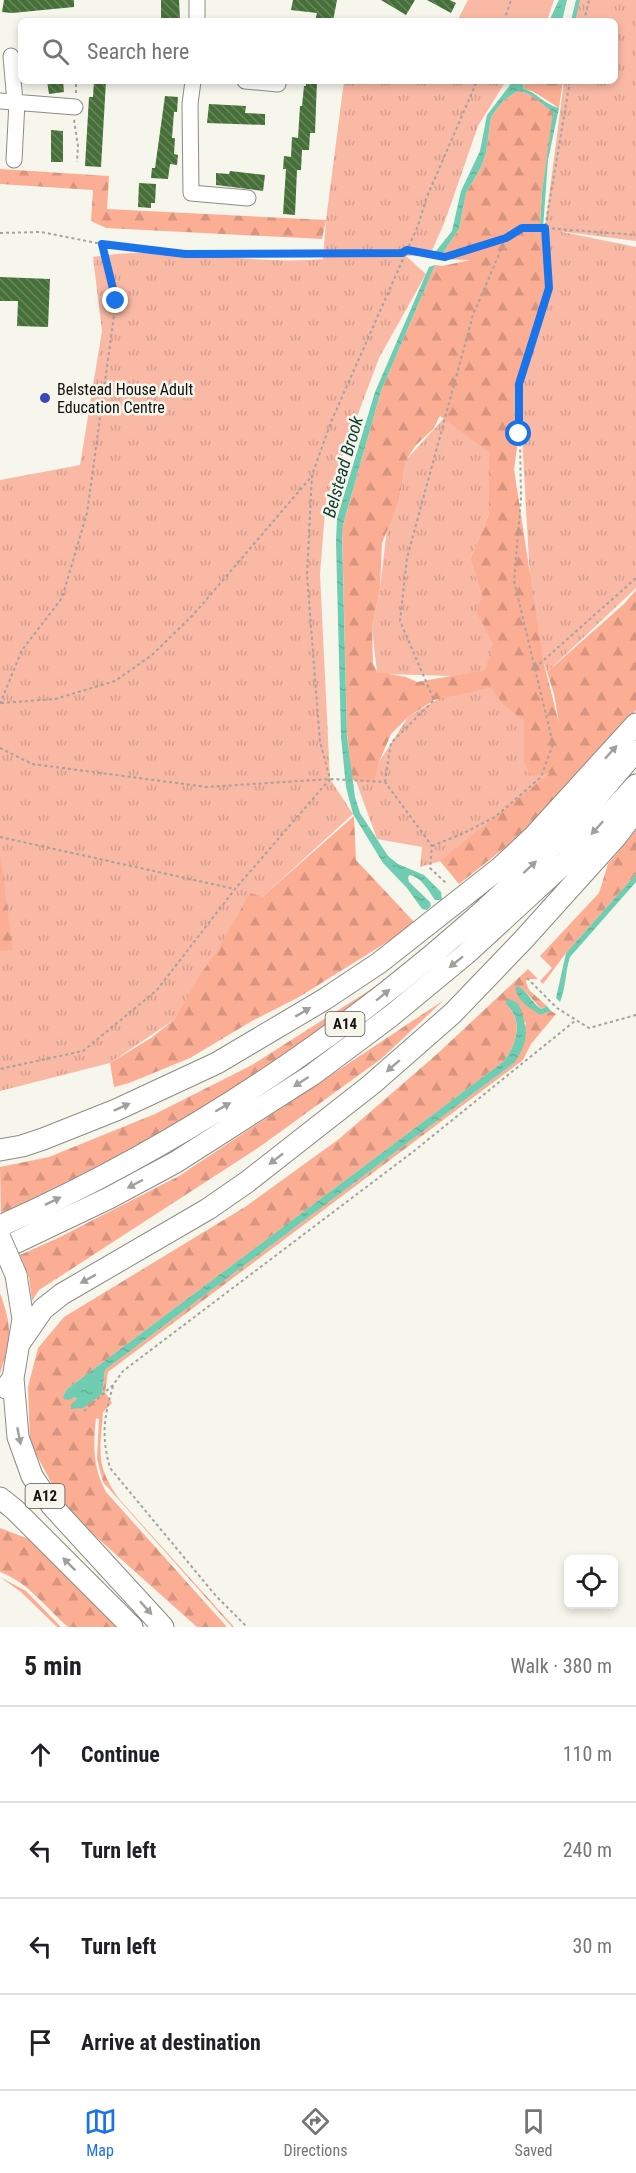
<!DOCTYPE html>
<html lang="en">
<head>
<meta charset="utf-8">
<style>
  body { margin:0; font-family:"Roboto Condensed",sans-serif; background:#f6f6f6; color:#202124 }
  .controls { position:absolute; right:18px; bottom:18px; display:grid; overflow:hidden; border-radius:9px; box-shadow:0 3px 9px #0003 }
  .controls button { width:54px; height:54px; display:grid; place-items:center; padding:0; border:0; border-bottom:2px solid #e0e0e0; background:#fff; color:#202124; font:30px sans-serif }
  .stop { position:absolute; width:18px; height:18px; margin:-14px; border:4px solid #1a73e8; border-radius:50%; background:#fff }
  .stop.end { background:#1a73e8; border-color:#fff; box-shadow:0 2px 6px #0008 }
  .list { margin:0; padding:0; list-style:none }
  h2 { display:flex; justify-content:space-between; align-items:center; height:78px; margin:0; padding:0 24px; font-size:26px }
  h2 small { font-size:20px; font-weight:400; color:#757577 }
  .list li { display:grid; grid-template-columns:39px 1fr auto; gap:18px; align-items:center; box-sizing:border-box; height:96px; padding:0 24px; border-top:2px solid #e0e0e0 }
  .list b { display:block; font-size:22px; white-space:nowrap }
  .list em { font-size:20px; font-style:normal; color:#757577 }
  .icon { flex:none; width:33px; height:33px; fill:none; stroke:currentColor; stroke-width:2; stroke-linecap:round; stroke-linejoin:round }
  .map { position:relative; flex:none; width:636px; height:1627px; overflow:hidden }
  .search { position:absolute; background:#fff; box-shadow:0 3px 9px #0003; left:18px; right:18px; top:18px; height:66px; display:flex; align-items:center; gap:15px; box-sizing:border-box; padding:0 21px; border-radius:9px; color:#757577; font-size:22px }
  .sheet { height:462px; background:#fff }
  nav { display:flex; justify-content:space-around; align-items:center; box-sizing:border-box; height:84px; border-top:2px solid #e0e0e0; background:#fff; font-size:16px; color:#757577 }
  nav a { display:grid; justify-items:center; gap:3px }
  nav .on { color:#1a73e8 }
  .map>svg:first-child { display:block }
  .grass { fill:url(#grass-tufts) }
  .forest { fill:url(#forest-firs); fill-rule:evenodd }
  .park { fill:#f9b9a5 }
  .water { fill:url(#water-ripples) }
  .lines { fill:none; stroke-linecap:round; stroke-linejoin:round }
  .stream { stroke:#70cdb2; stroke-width:4 }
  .building { fill:url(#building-back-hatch) }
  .minor-casing { stroke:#8c8c84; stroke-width:17 }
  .highway-casing { stroke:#8c8c84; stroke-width:23 }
  .path { stroke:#a3a39c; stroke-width:2; stroke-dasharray:3 3; stroke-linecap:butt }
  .minor { stroke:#fff; stroke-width:15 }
  .highway { stroke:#fff; stroke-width:21 }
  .highway-bridge-casing { stroke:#8c8c84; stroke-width:23; stroke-linecap:butt }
  .highway-bridge { stroke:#fff; stroke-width:21 }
  .oneway { fill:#a0a09f }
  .route { stroke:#1a73e8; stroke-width:8 }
  .poi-dot { fill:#3b46b9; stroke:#f6f6ed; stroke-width:2 }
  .labels { text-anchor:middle; stroke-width:5; stroke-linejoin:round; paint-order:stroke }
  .shield { fill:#f6f6ed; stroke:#565651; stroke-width:1.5 }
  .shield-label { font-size:15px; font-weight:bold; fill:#11110e }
  .poi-label { font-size:16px; fill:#11110e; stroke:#f6f6ed; text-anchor:start }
  .water-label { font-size:18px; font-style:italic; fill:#113c30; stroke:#f6f6ed }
</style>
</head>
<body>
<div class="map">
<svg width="636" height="1627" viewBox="0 0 636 1627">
  <defs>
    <pattern id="grass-tufts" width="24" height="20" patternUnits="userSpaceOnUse" patternTransform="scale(1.5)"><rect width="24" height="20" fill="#f9b9a5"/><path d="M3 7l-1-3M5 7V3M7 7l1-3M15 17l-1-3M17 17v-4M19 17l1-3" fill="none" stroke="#d49e8d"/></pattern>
    <pattern id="forest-firs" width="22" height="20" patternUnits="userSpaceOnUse" patternTransform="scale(1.5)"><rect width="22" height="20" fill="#fcae95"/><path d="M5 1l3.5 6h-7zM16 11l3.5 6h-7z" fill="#d7957f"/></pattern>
    <pattern id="water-ripples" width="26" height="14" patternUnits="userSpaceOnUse" patternTransform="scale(1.5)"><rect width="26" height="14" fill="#70cdb2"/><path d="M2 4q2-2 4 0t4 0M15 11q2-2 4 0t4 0" fill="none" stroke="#60af98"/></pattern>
    <pattern id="building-back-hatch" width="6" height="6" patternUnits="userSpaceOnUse" patternTransform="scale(1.5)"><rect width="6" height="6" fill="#457138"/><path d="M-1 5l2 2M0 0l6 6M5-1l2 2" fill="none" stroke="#68865e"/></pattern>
  </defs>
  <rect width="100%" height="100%" fill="#f6f6ed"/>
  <path class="grass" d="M578 0H636V241L558 231 636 247V588L547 672 533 632 519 384 550 288 545 228 564 81H615V21H573Z
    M344 81H506L478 126 445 221 430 255 406 256 426 274 379 358 326 500 320 574 330 779 353 814 262 897 175 1019 110 1063 0 1091V480L80 465 102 331 93 257C169 244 246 266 323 259L326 220Z
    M445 417 489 451V514L470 559 482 596 477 611 494 644 486 670 452 676 384 674 377 672 372 629 380 588 387 528 399 501 406 460Z
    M491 688 524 721V762L558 767 469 853 420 867 422 847 377 839 356 781 379 762 408 717 440 698Z"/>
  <path class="forest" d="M524 81H563L559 108 534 92 523 88Z
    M517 91C534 93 540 103 554 111L542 192 540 226 545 228 541 230 550 288 519 384V434L514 469 543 660 559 723 554 694 547 672 624 604 636 590V710L575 782 522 834 459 884 440 861 550 773 531 776 524 762V721L503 704 491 688 434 700 408 717 391 734 379 762 374 781 352 780 347 733 342 529 381 391 435 265 442 266 471 260 439 259 459 229 466 193 481 167 486 153 491 117 503 101ZM440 416 489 452V514L470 559 482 596 476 611 493 644 485 670 417 682 406 677 377 672 373 663 372 629 380 588 382 543 399 501 406 460 416 445 433 429Z
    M0 169 109 176 107 209 326 220 322 239 106 228 91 221 93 190 0 184Z
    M354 816 356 860 416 924 299 997 252 1021 190 1058 129 1083 114 1087 110 1063 151 1038 175 1019 198 978 217 951 250 893 262 897Z
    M636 830V874L566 953 543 984 540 981 552 968 540 956 599 893 608 864Z
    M0 855 13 950 0 951Z
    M528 969 538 979H527L526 982 529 990 547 1006 541 1009 524 990 540 1015 551 1011 556 1014 531 1044 523 1060 108 1372 105 1392 112 1403 103 1412C100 1453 95 1465 120 1500L234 1627H232L103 1482 97 1459 99 1419 96 1418C93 1446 93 1468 106 1492L227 1627H197L66 1510 30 1443 28 1387 38 1348 64 1317 245 1207 339 1139 436 1055ZM506 1004 526 1023 514 1063 105 1370 102 1394 77 1399 75 1397 63 1396 67 1389 504 1061C517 1043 524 1022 506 1004Z
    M395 974 358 1005 175 1127 1 1215 0 1167 49 1157 155 1114 252 1065Z
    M444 1000 381 1059 258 1148 39 1290 32 1301 29 1278 20 1255 58 1238 179 1176Z
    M0 1293C13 1330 11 1337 0 1374Z
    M0 1528 29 1539 122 1627H68C46 1608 28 1582 0 1572Z
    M0 1577 26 1591 61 1627H57L21 1592Z"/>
  <path class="park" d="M468 0H554L547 21H457Z"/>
  <path class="water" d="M559 0H567L562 21H549Z
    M513 81H523V88C537 93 544 104 559 108L548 160 543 228 541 229 540 226 542 192 553 112C540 103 534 93 517 91L503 101 491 117 486 153 481 167 466 193 459 229 439 259H433L432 256 452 231 461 191 480 151 487 115Z
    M435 265 381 391 343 525 342 535 347 736 355 797 360 813 388 856 398 864 424 875 441 892 442 900H435C428 890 422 878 410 875L408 877 409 882 430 902 431 906 427 910 422 909 407 888 383 863 353 814 346 787 341 737 336 542 337 518 375 392 429 267Z
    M636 874V882L570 957C565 972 566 988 560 1002L556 998 566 953Z
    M518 986C528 992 532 1003 541 1009L547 1006 551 1011 540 1015C529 1007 518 1002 515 988Z
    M507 998 518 1003C528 1028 530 1040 514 1063L105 1370 102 1394 83 1408 71 1409V1405L77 1399 75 1397 69 1400 64 1399 63 1396 67 1389 504 1061C517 1043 524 1021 506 1004Z"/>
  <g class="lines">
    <path class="stream" d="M573 21 578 0"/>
  </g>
  <path class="building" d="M4 0H74V7L12 13 2 12Z
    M161 0H179L180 21H161Z
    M293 0H337L333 21H315L317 13 291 10Z
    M381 0H415L406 15Z
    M427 0H450L456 3 451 13Z
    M47 81H63L64 92 49 94Z
    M94 81H106L101 167 85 166 89 97H93Z
    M306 81H317L315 133H310L309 150H302L301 170H297L295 215 283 214 286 169H283L284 156 291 157 292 137 298 138 300 106H302L304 86H306Z
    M165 96 178 97 177 112H174L172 138H175L174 154 178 155 177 165 170 164 168 179 151 178 152 168H155Z
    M209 104 246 106 245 113 265 114V125L207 123Z
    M51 130 63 131V162H51Z
    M230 171 265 175 263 191 216 185V173L229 174Z
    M139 183 156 184 155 203H151V208L138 207Z
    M0 277 50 279 48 327 17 326 18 301H0Z"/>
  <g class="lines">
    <defs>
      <path id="minor" d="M197 0V21
        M11 56 15 102
        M193 81 190 104 191 193 248 198
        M245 81 278 84
        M0 101 75 107
        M14 160 17 102"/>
      <path id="highway" d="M0 1150 22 1146 43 1139 116 1110 217 1063 325 999 379 963 501 867 533 837 636 724
        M0 1226C204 1135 389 1006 548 850 580 819 607 784 636 751
        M0 1250 109 1198 176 1162 312 1075 391 1016 466 954 566 862 636 785
        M21 1341 43 1309 62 1294 208 1209 247 1182 372 1084 453 1013 524 939 615 838 636 811
        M13 1378 18 1437 32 1476 52 1506 163 1627
        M6 1388 13 1378 23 1319 16 1275
        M0 1498 14 1509 132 1627"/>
    </defs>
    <use href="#minor" class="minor-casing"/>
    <use href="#highway" class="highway-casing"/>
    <path class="path" d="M504 21 511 0
      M584 21 589 0
      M570 81 545 228 636 235
      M76 93V81
      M74 120 78 146 77 162
      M0 233 41 232 102 244 185 254 402 253 407 250 331 422 312 475 307 575 320 742 330 779 235 889 157 990 83 1051 0 1069
      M535 668 636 578
      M1 703 55 699 115 681 152 655 194 614 312 476
      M0 704 22 650 62 598 87 513 116 301 102 244
      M0 748 32 764 207 787 330 779 385 782 432 846 430 868 446 883
      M385 782 391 743 434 700 400 621 407 558 473 315 506 238
      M0 837 235 889
      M432 846 462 834 495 817 541 777 553 744 514 581 521 498 519 384 550 288 545 228H522L506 238 445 257 407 250 418 226 426 199 477 81
      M527 978 557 1008 589 1028 636 1015
      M113 1386C104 1418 101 1435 110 1468L216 1596 247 1627
      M84 1411 113 1385 123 1371 414 1151 576 1020"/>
    <use href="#minor" class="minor"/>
    <use href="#highway" class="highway"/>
    <defs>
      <path id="highway-bridge" d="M0 1238 16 1275"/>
    </defs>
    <use href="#highway-bridge" class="highway-bridge-casing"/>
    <use href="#highway-bridge" class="highway-bridge"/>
  </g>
  <defs><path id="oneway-solid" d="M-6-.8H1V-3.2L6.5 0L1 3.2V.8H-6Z" transform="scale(1.5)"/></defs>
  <g class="oneway">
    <use href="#oneway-solid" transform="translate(611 752) rotate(-48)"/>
    <use href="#oneway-solid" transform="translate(597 828) rotate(132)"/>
    <use href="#oneway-solid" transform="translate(530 867) rotate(-43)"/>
    <use href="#oneway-solid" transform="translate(456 962) rotate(141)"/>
    <use href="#oneway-solid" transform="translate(383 995) rotate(-39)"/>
    <use href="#oneway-solid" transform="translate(303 1012) rotate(-31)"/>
    <use href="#oneway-solid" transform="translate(393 1066) rotate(139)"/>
    <use href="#oneway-solid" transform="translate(301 1082) rotate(147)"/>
    <use href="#oneway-solid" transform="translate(122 1107) rotate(-24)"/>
    <use href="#oneway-solid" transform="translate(223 1107) rotate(-30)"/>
    <use href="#oneway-solid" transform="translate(276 1159) rotate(142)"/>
    <use href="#oneway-solid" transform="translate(135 1184) rotate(152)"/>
    <use href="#oneway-solid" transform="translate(53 1201) rotate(-26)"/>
    <use href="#oneway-solid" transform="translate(88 1279) rotate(151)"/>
    <use href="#oneway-solid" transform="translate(19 1436) rotate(79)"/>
    <use href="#oneway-solid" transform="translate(69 1564) rotate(-135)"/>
    <use href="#oneway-solid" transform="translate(146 1608) rotate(48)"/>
  </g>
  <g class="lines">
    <path class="route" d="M116 301 102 244 185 254 402 253 407 250 445 257 506 238 522 228H545L549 288 519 384V434"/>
  </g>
  <circle class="poi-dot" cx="45" cy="398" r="6"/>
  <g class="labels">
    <g class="shield">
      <rect x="325.5" y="1012" width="39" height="24" rx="4.5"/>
      <rect x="25.5" y="1484" width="39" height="24" rx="4.5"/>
    </g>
    <g class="shield-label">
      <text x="345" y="1029">A14</text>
      <text x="45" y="1501">A12</text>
    </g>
    <g class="poi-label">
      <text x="57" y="395">Belstead House Adult<tspan x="57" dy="18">Education Centre</tspan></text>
    </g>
    <g class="water-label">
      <text transform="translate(343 467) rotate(-74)" y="6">Belstead Brook</text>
    </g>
  </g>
</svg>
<div class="controls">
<button><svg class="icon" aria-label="locate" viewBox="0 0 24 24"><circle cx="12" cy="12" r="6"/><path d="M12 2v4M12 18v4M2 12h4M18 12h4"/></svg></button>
</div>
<div class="stop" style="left:519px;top:434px"></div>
<div class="stop end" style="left:116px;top:301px"></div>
<div class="search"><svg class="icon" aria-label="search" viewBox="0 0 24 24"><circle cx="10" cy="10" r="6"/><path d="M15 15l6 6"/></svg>Search here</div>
</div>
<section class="sheet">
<h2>5 min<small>Walk · 380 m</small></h2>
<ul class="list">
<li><svg class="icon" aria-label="ahead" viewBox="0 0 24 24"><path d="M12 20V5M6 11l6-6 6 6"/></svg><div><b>Continue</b></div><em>110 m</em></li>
<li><svg class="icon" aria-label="left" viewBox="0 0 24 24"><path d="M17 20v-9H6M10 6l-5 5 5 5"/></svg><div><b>Turn left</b></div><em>240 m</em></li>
<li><svg class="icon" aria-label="left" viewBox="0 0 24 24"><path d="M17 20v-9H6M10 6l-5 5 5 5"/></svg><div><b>Turn left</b></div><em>30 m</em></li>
<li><svg class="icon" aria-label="arrive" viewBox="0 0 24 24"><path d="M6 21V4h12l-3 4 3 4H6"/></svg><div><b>Arrive at destination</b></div></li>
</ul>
</section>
<nav>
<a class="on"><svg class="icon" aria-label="map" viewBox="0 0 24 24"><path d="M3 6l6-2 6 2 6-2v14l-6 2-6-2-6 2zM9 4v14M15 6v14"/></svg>Map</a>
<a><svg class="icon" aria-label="directions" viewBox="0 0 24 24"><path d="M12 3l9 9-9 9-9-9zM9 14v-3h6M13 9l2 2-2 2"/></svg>Directions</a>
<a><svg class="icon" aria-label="saved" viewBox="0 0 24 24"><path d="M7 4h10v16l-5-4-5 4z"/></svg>Saved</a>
</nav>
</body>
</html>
